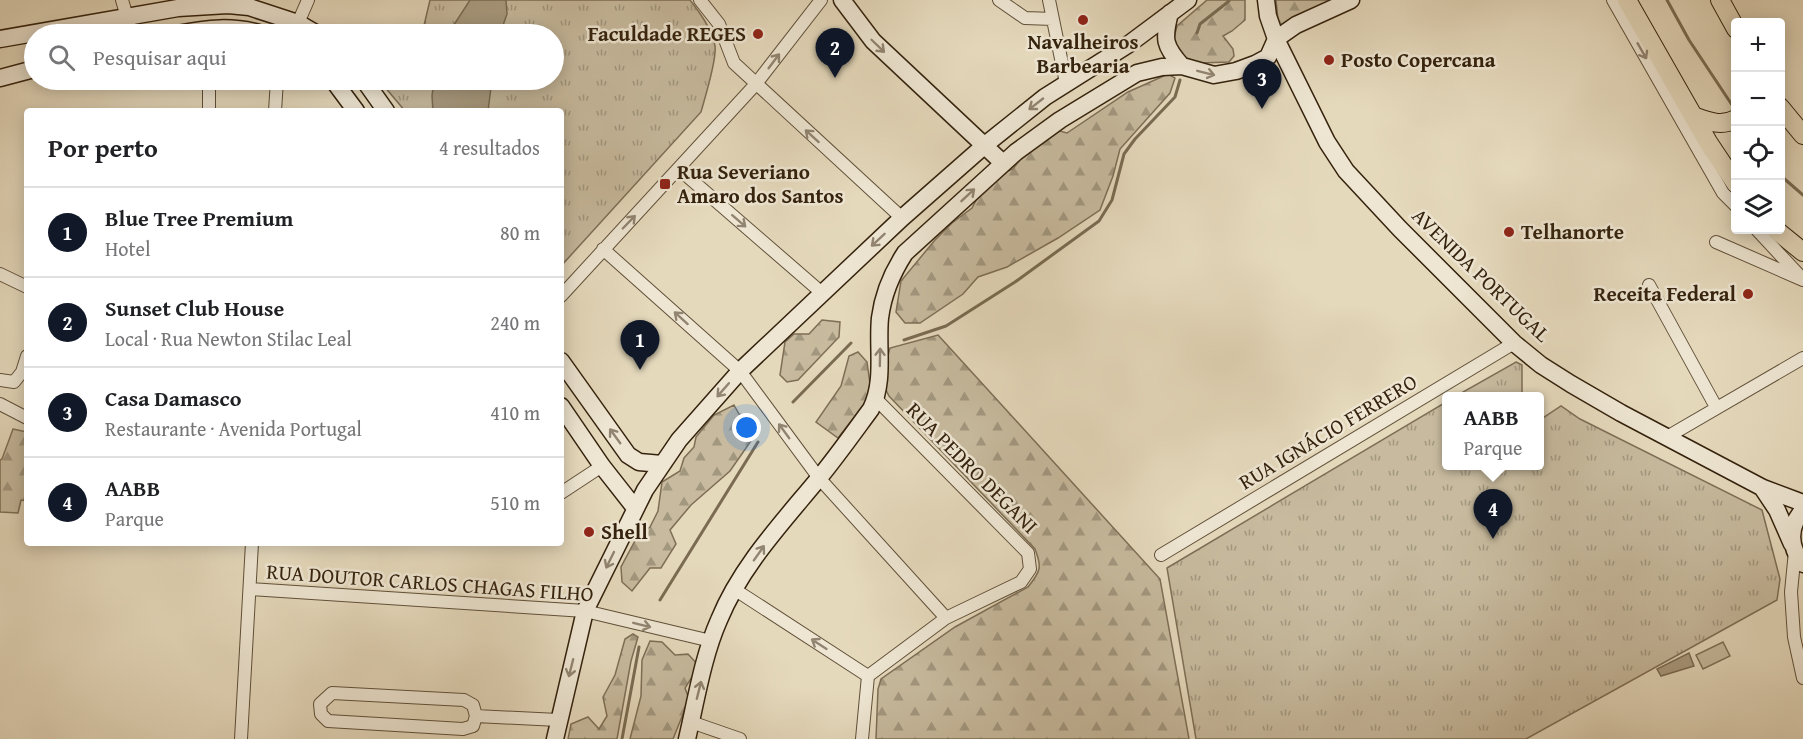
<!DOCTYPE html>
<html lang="pt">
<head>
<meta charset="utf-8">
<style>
  body { margin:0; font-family:"Gentium Book Plus",serif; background:#f2f2f2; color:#202124 }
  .controls { position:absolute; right:18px; top:18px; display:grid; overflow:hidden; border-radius:6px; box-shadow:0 3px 15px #0003 }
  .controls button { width:54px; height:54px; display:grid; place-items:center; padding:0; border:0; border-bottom:2px solid #e0e0e0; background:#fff; color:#202124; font:30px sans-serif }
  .you { position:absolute; left:747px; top:428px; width:21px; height:21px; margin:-15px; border:4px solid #fff; border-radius:50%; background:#1a73e8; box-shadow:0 0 0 9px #1a73e833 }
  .badge { display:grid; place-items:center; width:39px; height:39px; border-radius:50%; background:#111827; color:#fff; font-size:20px; font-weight:700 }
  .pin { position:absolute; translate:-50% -50px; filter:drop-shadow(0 2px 3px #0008) }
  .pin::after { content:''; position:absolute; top:32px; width:21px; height:18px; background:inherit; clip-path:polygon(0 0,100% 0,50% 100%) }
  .popup { position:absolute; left:1442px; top:392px; width:102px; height:78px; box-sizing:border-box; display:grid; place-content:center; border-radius:6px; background:#fff; filter:drop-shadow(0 2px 4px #0005); font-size:20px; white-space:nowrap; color:#757577 }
  .popup b { font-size:22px; color:#202124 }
  .popup::after { content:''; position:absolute; left:50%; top:100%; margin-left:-12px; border:12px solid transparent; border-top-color:#fff }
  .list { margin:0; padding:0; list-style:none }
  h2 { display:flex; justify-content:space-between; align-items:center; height:78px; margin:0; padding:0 24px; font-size:26px }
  h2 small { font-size:20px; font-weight:400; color:#757577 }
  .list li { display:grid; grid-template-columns:39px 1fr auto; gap:18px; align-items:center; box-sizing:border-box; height:90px; padding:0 24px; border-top:2px solid #e0e0e0 }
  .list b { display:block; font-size:22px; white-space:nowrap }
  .list p { margin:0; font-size:20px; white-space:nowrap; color:#757577 }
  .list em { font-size:20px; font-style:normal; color:#757577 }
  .icon { flex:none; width:33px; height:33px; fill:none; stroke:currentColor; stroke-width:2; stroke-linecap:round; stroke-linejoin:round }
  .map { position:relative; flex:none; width:1803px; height:739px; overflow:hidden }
  .search { position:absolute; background:#fff; box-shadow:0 3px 15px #0003; left:24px; top:24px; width:540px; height:66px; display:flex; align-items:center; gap:15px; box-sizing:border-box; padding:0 21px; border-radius:33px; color:#757577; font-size:22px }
  .panel { position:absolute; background:#fff; box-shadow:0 3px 15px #0003; left:24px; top:108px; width:540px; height:438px; border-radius:6px }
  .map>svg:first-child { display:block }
  .green { fill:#c7ba9e; stroke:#7e6e56; stroke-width:1.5 }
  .forest { fill:url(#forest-firs); stroke:#7e6e56; stroke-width:1.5 }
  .park { fill:url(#park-tufts); stroke:#7e6e56; stroke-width:1.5 }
  .water { fill:#a99b80; stroke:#7a6b52; stroke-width:1.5 }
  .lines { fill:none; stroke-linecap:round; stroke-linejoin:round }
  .stream { stroke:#7a6b52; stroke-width:3 }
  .street-casing { stroke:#605039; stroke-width:14 }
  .secondary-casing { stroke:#34220d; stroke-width:19 }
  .primary-casing { stroke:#34220d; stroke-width:20 }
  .street { stroke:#eee6d3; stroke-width:12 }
  .secondary { stroke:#eee6d3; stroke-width:16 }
  .primary { stroke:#e5d9bc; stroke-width:18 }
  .oneway { stroke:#918470 }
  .poi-dot { fill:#8f2418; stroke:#eee6d3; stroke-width:2 }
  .labels { text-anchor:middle; stroke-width:5; stroke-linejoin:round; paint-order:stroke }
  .poi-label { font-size:21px; font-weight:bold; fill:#34220d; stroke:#eee6d3; text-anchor:start }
  .street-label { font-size:21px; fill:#34220d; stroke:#eee6d3 }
</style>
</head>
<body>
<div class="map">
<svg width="1803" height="739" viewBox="0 0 1803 739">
  <defs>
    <pattern id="forest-firs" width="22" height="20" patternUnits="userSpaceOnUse" patternTransform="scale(1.5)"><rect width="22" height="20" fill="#c7ba9e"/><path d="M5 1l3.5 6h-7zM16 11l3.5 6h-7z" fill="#a2977f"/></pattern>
    <pattern id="park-tufts" width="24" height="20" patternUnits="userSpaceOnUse" patternTransform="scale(1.5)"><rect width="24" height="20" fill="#c7ba9e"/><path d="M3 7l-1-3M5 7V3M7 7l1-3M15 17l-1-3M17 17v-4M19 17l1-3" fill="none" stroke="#a2977f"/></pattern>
  </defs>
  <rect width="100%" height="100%" fill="#e5d9bc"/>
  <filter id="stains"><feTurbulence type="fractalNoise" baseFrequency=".00333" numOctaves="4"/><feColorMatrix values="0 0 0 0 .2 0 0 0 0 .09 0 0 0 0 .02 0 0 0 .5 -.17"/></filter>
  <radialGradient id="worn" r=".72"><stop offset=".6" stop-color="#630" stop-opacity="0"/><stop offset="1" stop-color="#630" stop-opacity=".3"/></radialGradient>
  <path class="green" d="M1723 642 1730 656 1703 669 1696 655Z"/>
  <path class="forest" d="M1207 0H1245V20L1232 31 1223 36 1233 49 1234 56 1229 62 1199 63 1181 56 1173 42 1177 26Z
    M1276 0H1339L1279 29Z
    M1168 74 1175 78 1170 93 1120 149 1113 176 1100 210 1058 238 1007 267 978 277 963 294 920 323H905L896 312 901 281 935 240 952 223 972 208 980 193 998 175 1013 169 1028 149 1056 130 1067 133 1128 92Z
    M822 320 840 322 839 337 798 380 787 382 780 375 785 342 794 334H809Z
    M938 335 1160 579 1189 739H876L878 689 881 679 955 627 1028 587C1041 571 1042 567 1035 549L889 396 881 380 890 348Z
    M858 352 867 362 870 384 866 402 838 438 816 422 841 386 849 356Z
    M734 405 739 414 751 417 760 428 730 471 691 505 670 530 676 544 661 568H650L632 591 622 582 621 567 637 537 650 527 658 511 662 482 680 471 684 458 694 447 696 437 714 415Z
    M13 429 27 432V501L21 500 18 513 0 512V460L2 459Z
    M633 634 638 637 631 661 617 739H568L571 724 588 717 599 729 607 716 603 697 615 675 625 639Z
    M650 641 662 642 675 655 688 654 699 666 685 688 689 699 673 739H630L641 696 642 660Z"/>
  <path class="park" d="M430 0H690C700 13 712 29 715 46 717 60 705 97 701 112L561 266V111H405L379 80H554V34H422Z
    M1516 362 1522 365V396H1456Z
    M1446 402V466H1540V420L1561 406 1580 419 1762 510 1780 579 1777 600 1526 739H1196L1167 568Z"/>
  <path class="water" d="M470 0H506L507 14 500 34H448Z
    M434 80H492L488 111H433L432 96Z
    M1689 653 1694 666 1661 676 1657 669Z"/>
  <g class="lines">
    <path class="stream" d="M1667 0 1689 40 1736 111
      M1197 33 1200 24 1229 1
      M1780 175 1803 195
      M904 340 946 326 1015 282 1099 221 1112 200 1124 154 1135 139 1175 97 1180 80
      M793 402 851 343
      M660 600 758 442
      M622 739 639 647"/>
    <defs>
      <path id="street" d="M122 0 132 34
        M700 0 719 24 734 63 902 218
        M999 0 1025 18 1053 19
        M1049 0 1066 83
        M1613 0 1723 193 1736 206
        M289 34 298 23 308 0
        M209 80V111
        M275 111 277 80
        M679 169 822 293
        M1757 230 1799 275
        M1716 242 1803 280
        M603 249 740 371 819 478 946 618
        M0 274 27 287
        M1649 285 1716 407
        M561 296 755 85 821 0
        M0 380 14 382 22 372 27 356
        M0 404 27 418
        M1667 437 1803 358
        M561 493 602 466
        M1795 551 1791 592 1794 637 1803 678
        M1161 555 1514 343
        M251 589 585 611 711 641
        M734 589 868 676
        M332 693 464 700 473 705 476 716 473 726 463 729 328 721 321 714 320 704Z
        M476 716 558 720
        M691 722 740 739
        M241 739 252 543
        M862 739 868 676 946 618 1021 582 1030 569 1028 553 876 399"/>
      <path id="secondary" d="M842 0 873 41 1003 163
        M1266 0 1268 16 1276 39 1327 142 1346 171 1400 229 1514 343 1541 365 1571 384 1621 413 1763 488 1803 503
        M1170 13C1163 39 1164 46 1182 66
        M177 34C207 28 233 25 262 34
        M0 39 178 8 228 5 249 7 298 23 317 34
        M0 78 34 69
        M333 80 356 111
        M364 80 386 111
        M561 361 628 455 639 462 662 464
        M561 406 602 466 635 508
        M1763 489 1777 510 1792 544
        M1803 510C1788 527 1789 547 1803 564
        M555 739 585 611 645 490 679 440 740 371 902 218 985 145 1045 97 1129 44 1188 0
        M687 739C696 701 703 656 719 620 741 566 782 523 819 478 837 456 854 432 871 409 885 381 877 348 880 318 883 294 892 273 905 253L1016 152 1060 120 1137 73 1162 67 1182 66 1214 75 1236 71 1255 64 1268 57 1276 39 1296 25 1351 0"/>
      <path id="primary" d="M1627 0 1708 142 1736 184
        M1720 0 1736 29
        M1780 107 1803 135
        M1693 116C1707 121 1721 127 1736 119
        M1776 230 1803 252"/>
    </defs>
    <use href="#street" class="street-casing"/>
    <use href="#secondary" class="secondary-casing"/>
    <use href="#primary" class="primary-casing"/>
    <use href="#street" class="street"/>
    <use href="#secondary" class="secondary"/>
    <use href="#primary" class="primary"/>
  </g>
  <defs><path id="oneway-shaft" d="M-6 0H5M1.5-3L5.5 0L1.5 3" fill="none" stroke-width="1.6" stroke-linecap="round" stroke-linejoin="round" transform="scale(1.5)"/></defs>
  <g class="oneway">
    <use href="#oneway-shaft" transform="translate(878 46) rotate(44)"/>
    <use href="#oneway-shaft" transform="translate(1642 51) rotate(60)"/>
    <use href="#oneway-shaft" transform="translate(774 61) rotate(-53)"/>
    <use href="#oneway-shaft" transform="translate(1206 73) rotate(14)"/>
    <use href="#oneway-shaft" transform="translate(1036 104) rotate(142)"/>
    <use href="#oneway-shaft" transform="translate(812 136) rotate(-138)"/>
    <use href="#oneway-shaft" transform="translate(968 195) rotate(-43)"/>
    <use href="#oneway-shaft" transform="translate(739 221) rotate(41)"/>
    <use href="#oneway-shaft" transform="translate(629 222) rotate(-46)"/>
    <use href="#oneway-shaft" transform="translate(878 240) rotate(137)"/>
    <use href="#oneway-shaft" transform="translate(681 318) rotate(-138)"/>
    <use href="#oneway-shaft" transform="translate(880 357) rotate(-89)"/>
    <use href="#oneway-shaft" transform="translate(723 390) rotate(131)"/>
    <use href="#oneway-shaft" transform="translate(784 431) rotate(-126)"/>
    <use href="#oneway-shaft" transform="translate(615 436) rotate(-126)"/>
    <use href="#oneway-shaft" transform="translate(759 553) rotate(-55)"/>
    <use href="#oneway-shaft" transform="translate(610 560) rotate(116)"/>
    <use href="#oneway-shaft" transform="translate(642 625) rotate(14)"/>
    <use href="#oneway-shaft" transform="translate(819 644) rotate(-147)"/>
    <use href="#oneway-shaft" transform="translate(571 668) rotate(104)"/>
    <use href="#oneway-shaft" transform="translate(699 690) rotate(-76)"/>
  </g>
  <g class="poi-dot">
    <circle cx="1083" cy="20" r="6"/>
    <circle cx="758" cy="34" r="6"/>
    <circle cx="1329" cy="60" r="6"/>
    <rect x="659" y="178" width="12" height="12" rx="3"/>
    <circle cx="1509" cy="232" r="6"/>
    <circle cx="1748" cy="294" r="6"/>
    <circle cx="589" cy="532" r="6"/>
  </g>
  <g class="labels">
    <g class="poi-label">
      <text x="746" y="41" text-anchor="end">Faculdade REGES</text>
      <text x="1083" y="49" text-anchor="middle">Navalheiros<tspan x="1083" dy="24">Barbearia</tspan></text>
      <text x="1341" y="67">Posto Copercana</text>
      <text x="677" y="179">Rua Severiano<tspan x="677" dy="24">Amaro dos Santos</tspan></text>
      <text x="1521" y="239">Telhanorte</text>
      <text x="1736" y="301" text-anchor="end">Receita Federal</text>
      <text x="601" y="539">Shell</text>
    </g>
    <g class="street-label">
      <text transform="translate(1481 275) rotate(44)" y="7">AVENIDA PORTUGAL</text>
      <text transform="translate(1328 432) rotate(-31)" y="7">RUA IGNÁCIO FERRERO</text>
      <text transform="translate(972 468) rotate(45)" y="7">RUA PEDRO DEGANI</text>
      <text transform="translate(430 583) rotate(4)" y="7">RUA DOUTOR CARLOS CHAGAS FILHO</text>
    </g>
  </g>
  <rect width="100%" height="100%" filter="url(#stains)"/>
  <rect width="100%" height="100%" fill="url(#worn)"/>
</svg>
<div class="controls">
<button>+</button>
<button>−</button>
<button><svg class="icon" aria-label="locate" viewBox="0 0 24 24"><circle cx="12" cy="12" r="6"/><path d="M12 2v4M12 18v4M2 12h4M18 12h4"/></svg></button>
<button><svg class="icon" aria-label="layers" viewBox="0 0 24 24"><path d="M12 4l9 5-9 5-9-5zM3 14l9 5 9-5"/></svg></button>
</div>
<div class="you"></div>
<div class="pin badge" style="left:640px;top:370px">1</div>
<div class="pin badge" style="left:835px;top:78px">2</div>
<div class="pin badge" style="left:1262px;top:109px">3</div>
<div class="pin badge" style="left:1493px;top:539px">4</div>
<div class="popup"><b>AABB</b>Parque</div>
<div class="search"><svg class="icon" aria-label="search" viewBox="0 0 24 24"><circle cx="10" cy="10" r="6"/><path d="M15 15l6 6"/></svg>Pesquisar aqui</div>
<section class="panel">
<h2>Por perto<small>4 resultados</small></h2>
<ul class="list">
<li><span class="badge">1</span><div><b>Blue Tree Premium</b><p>Hotel</p></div><em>80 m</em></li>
<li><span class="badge">2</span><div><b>Sunset Club House</b><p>Local · Rua Newton Stilac Leal</p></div><em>240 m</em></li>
<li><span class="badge">3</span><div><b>Casa Damasco</b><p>Restaurante · Avenida Portugal</p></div><em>410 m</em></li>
<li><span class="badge">4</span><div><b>AABB</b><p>Parque</p></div><em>510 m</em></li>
</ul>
</section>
</div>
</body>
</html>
